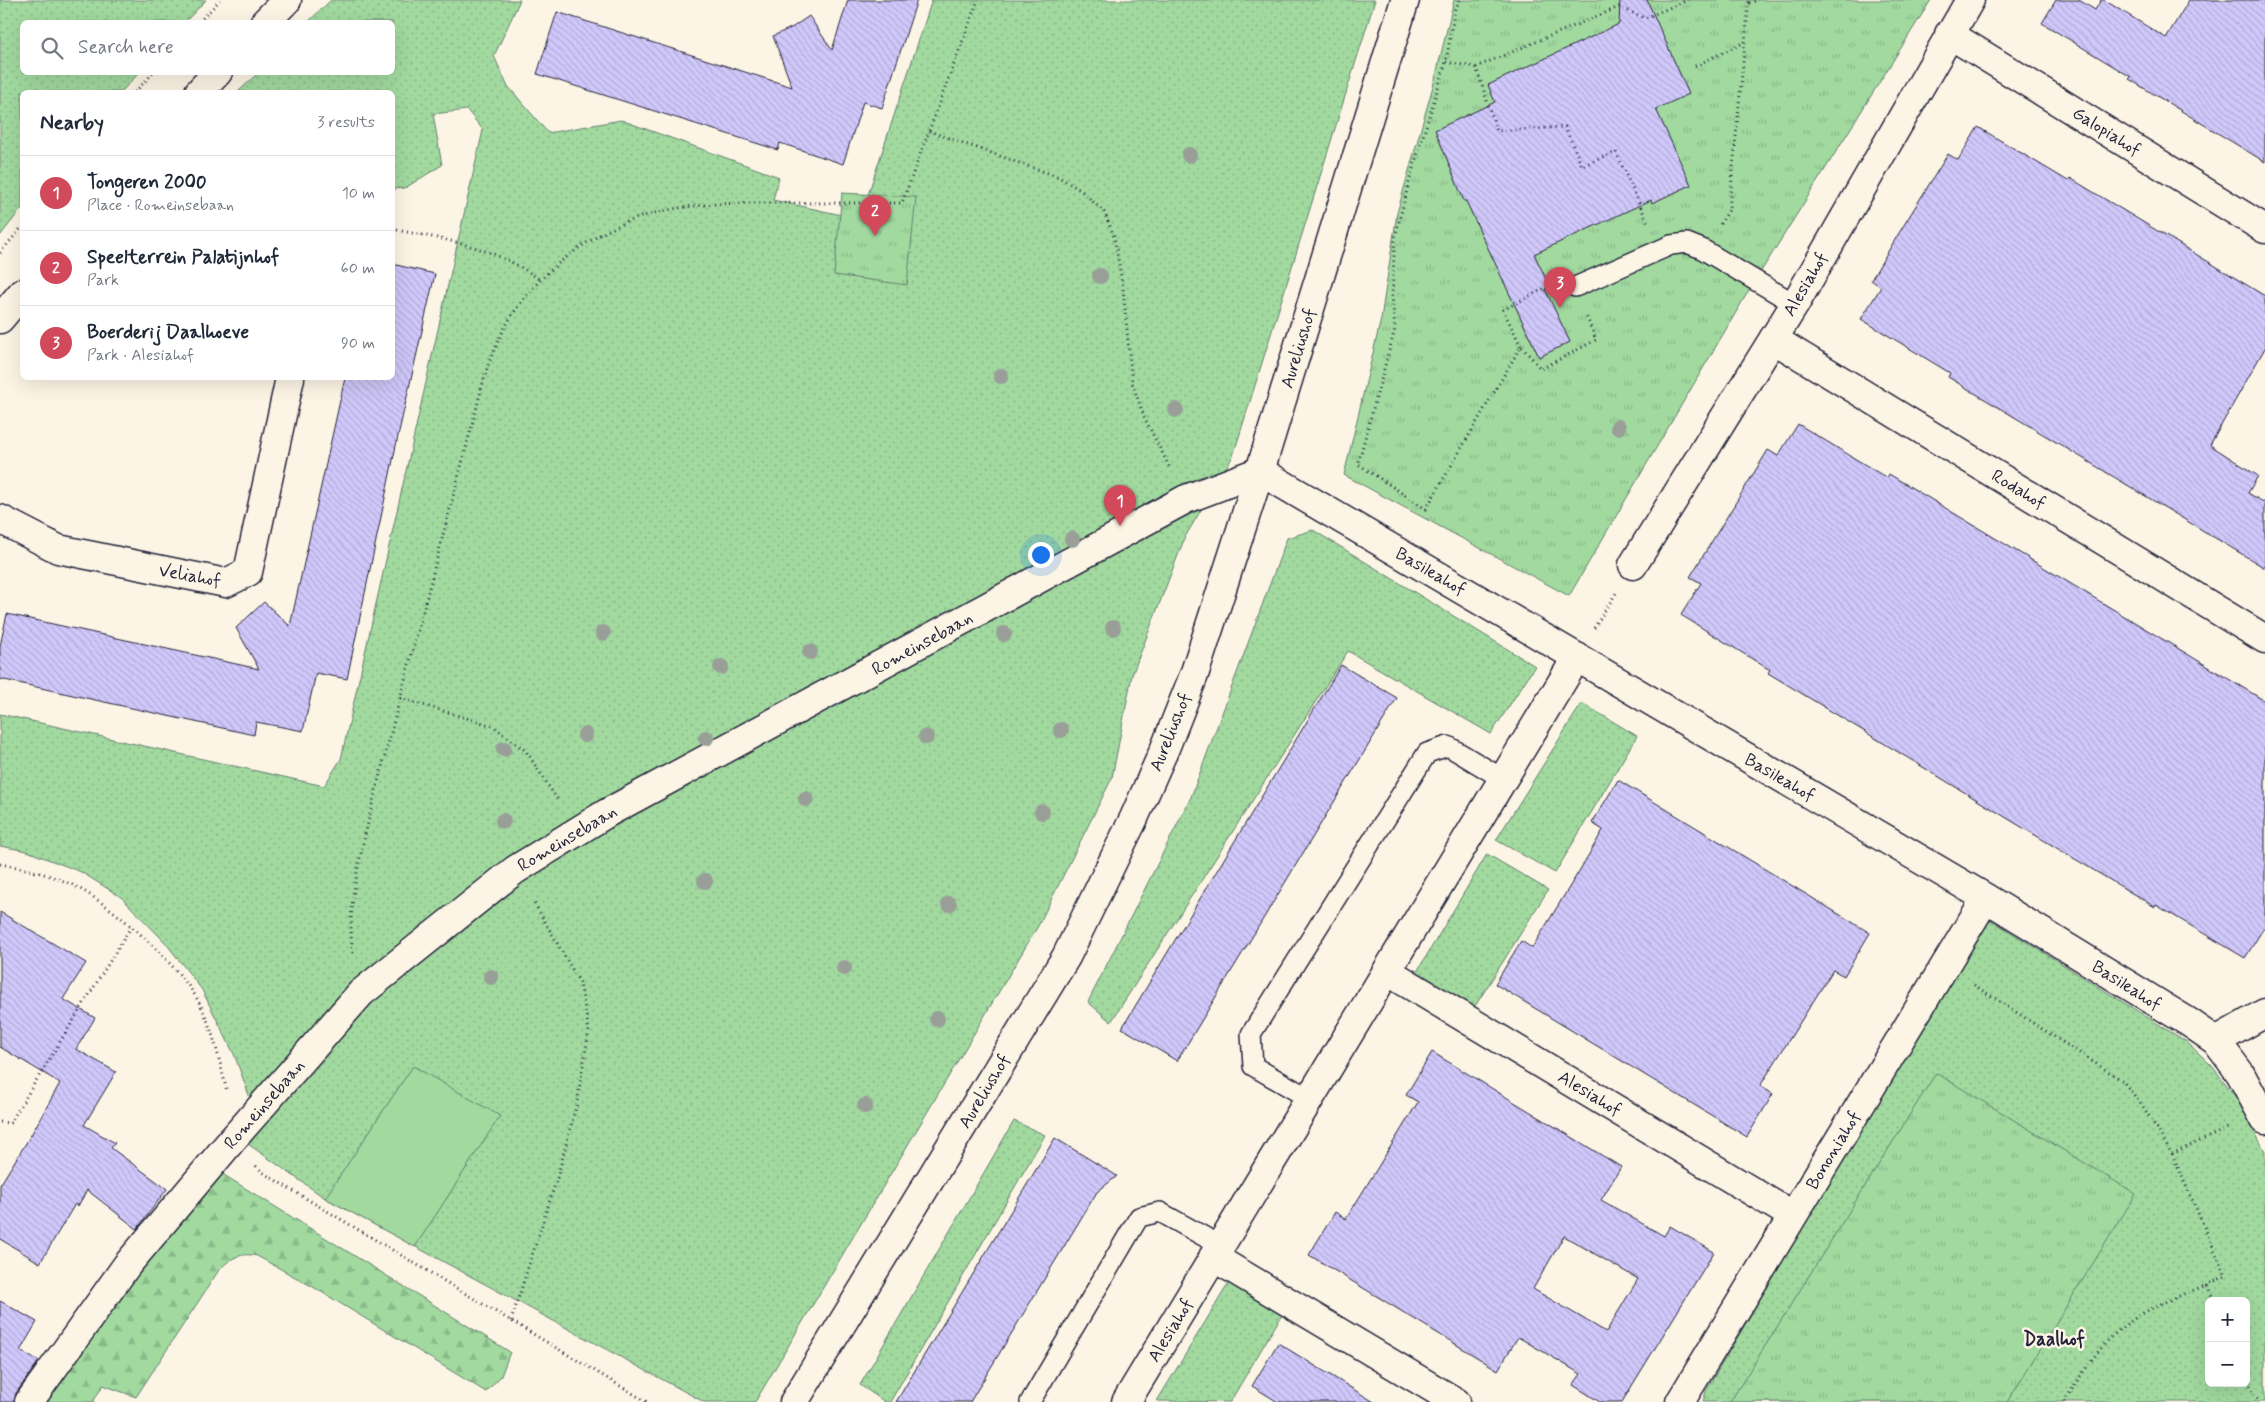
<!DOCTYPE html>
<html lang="en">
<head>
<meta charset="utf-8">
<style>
  body { margin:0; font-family:Mynerve,sans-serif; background:#f2f2f3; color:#1f2937 }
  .controls { position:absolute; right:15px; bottom:15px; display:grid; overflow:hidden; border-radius:8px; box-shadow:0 5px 20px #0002 }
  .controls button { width:45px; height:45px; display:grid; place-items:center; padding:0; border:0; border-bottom:1px solid #e0e1e3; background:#fff; color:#1f2937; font:25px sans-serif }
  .you { position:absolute; left:1040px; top:554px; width:18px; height:18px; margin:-12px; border:4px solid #fff; border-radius:50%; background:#1a73e8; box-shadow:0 0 0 8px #1a73e833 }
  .badge { display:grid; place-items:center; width:32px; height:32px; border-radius:50%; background:#d1495b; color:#fff; font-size:16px; font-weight:700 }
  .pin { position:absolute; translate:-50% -41px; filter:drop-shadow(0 1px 2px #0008) }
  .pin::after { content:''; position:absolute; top:26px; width:18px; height:15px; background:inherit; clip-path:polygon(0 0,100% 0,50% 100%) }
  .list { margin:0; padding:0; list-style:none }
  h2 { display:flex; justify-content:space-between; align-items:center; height:65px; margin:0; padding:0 20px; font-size:21px }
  h2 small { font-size:16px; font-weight:400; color:#747a83 }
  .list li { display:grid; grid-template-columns:32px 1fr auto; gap:15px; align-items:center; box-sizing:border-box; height:75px; padding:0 20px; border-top:1px solid #e0e1e3 }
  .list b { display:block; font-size:19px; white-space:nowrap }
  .list p { margin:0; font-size:16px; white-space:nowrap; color:#747a83 }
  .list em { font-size:16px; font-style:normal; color:#747a83 }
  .icon { flex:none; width:28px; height:28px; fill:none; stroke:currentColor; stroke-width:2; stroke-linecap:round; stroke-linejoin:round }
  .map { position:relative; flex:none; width:2265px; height:1402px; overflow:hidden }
  .search { position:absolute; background:#fff; box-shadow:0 5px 20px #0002; left:20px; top:20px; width:375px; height:55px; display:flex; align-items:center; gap:12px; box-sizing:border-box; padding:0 18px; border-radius:8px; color:#747a83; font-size:19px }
  .panel { position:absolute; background:#fff; box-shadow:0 5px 20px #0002; left:20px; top:90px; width:375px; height:290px; border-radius:8px }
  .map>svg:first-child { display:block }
  .grass { fill:url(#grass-dots); stroke:#627e6d; fill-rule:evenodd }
  .forest { fill:url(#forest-firs); stroke:#627e6d }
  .park { fill:url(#park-tufts); stroke:#627e6d }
  .garden { fill:#a1d99f; stroke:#627e6d }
  .building { fill:url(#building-back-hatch); stroke:#22223b; fill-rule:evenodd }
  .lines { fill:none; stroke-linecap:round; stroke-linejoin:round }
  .lane-casing { stroke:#22223b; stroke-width:22 }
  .street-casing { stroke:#22223b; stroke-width:31 }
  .secondary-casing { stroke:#22223b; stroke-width:31 }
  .path { stroke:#22223b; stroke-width:3; stroke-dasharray:1 4; stroke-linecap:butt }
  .lane { stroke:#fcf5e5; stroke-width:19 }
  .street { stroke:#fcf5e5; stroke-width:28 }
  .secondary { stroke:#fcf5e5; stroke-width:28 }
  .tree { fill:#999f98 }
  .labels { text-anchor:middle; stroke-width:5; stroke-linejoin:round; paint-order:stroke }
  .street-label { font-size:18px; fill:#22223b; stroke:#fcf5e5 }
  .neighbourhood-label { font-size:19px; font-weight:bold; fill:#22223b; stroke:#fcf5e5 }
</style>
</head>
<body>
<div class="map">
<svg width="2265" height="1402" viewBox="0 0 2265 1402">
  <defs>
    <pattern id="grass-dots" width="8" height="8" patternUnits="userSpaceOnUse" patternTransform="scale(1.25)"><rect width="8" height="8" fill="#a1d99f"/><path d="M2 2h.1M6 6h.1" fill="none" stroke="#8aba8a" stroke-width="1.8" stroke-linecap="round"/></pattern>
    <pattern id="forest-firs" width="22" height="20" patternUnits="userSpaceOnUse" patternTransform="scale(1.25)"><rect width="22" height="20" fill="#a1d99f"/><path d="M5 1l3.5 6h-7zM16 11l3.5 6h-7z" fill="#8aba8a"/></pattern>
    <pattern id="park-tufts" width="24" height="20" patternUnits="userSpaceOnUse" patternTransform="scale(1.25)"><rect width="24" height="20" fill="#a1d99f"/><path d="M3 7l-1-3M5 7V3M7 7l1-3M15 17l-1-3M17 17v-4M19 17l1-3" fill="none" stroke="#8aba8a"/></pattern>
    <pattern id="building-back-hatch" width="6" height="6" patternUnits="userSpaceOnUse" patternTransform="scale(1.25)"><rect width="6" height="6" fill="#d0c8fa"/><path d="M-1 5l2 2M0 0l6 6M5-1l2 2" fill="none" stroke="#b2acd7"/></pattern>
  </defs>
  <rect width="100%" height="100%" fill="#fcf5e5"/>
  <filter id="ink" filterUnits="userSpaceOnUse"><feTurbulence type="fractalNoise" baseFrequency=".02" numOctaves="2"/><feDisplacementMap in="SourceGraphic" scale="10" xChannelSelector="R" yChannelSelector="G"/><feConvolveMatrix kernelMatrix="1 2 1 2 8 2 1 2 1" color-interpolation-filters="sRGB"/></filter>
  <g filter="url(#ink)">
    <path class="grass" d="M0 0H206L185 22H22V72L139 73 121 92H22V208L0 236Z
      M331 0H520L494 56 507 85 548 133 621 120 779 177 773 200 860 219 932 0H1375L1233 456 1185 537 1132 675 1112 778 1038 926 755 1402H704L325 1198 248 1144 250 1098 234 1054 202 990 165 942 121 897 81 872 27 851 0 846V714L324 786 341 759 483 130 467 110 433 114 442 165 405 188 393 189 392 92H238L258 73 392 72V22H308Z
      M1313 530 1535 666 1491 734 1348 651 1111 1022 1088 1002 1191 797 1287 538Z
      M1582 703 1637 736 1555 873 1496 840Z
      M1487 854 1548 890 1472 1011 1412 980Z
      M1985 916 2187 1042 2212 1066 2236 1097 2265 1151V1402H1703L1706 1391ZM2209 1301H2246V1383H2209Z
      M1014 1121 1045 1135 890 1402H885L860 1385Z
      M1233 1276 1289 1303 1230 1402 1157 1401Z"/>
    <path class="forest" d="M211 1167 510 1352 501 1376 486 1392 315 1288 257 1256C240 1252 231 1258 219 1270L136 1397 103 1385 93 1402H42Z"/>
    <path class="park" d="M1454 0H1931L1745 297 1569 596 1344 475 1381 319 1397 213 1435 79Z
      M842 193 916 197 907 285 834 275Z
      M1936 1073 2136 1194 2007 1402H1730Z"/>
    <path class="garden" d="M413 1066 500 1116 415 1247 325 1198Z"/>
    <path class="building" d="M848 0H917L882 108 863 102 843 164 780 143 778 150 537 74 557 12 792 87 773 36 793 27 809 16 832 50Z
      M1620 0H1647L1689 94 1656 109 1691 185 1652 203 1651 200 1534 254 1550 287 1545 289 1570 342 1539 357 1466 201H1464L1435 130 1495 102 1488 85 1619 24Z
      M2056 0H2079L2095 10 2101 0H2104L2166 38 2189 0H2265V162L2129 79 2131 77 2042 23Z
      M1978 127 2068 181 2070 178 2265 296V348L2210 445 2258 476 2248 493 2265 503V568L1948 377 1950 373 1861 319 1881 287 1871 280 1899 233 1948 154 1958 160Z
      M392 264 435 274 398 436 347 679 316 673 303 731 256 722 254 735 0 679V646L7 614 259 669 236 628 264 602 290 626 345 378H392Z
      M1798 424 1887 478 1889 474 2265 701V926L2245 958 2156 905 2155 907 2020 826 1768 673 1770 670 1681 615 1701 583 1690 577 1768 450 1778 456Z
      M1341 665 1397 698 1177 1061 1122 1028Z
      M1618 780 1870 933 1844 976 1833 970 1760 1086 1773 1094 1747 1137 1495 984 1521 941 1532 948 1581 868 1603 830 1592 823Z
      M0 912 86 963 63 999 95 1018 76 1049 116 1072 84 1125 115 1143 111 1148 167 1189 137 1229 87 1190 78 1206 75 1204 40 1263 0 1239V1185L31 1135 60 1083 0 1047Z
      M1432 1052 1621 1167 1601 1200 1664 1236 1670 1226 1714 1252 1622 1402H1600L1573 1385 1581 1374 1518 1337 1498 1370 1309 1255 1335 1212 1346 1219 1418 1102 1406 1095ZM1564 1236 1638 1279 1606 1332 1533 1289Z
      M1055 1138 1117 1176 1097 1192 970 1402H896Z
      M0 1301 37 1322 20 1351 39 1361 16 1393 14 1402H0Z
      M1278 1343 1309 1362 1374 1402H1278L1252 1386Z"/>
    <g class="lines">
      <defs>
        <path id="lane" d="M1575 287 1671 245 1687 243 1702 249 1795 304
          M1310 1099 1253 1066 1251 1034 1427 753 1448 746 1503 779
          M1030 1402 1139 1217 1160 1212 1221 1246"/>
        <path id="street" d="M265 22 287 0
          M1949 34 2265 229
          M199 92 218 72
          M0 319 22 293
          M1773 339 2265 639
          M0 519 58 549 226 583 248 572 290 378
          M1633 565 1795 304 1970 0
          M1387 971 1793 1216
          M2216 1041 2265 1013
          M1213 1257 1456 1402
          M29 1402 127 1265 232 1140 361 993 515 870 607 813 1186 499 1260 471 1986 898 2190 1023 2216 1041 2240 1073 2265 1120
          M1126 1402 1577 657
          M1680 1402 1986 898"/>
        <path id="secondary" d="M794 1402 1066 957 1134 818 1165 748 1194 675 1260 471 1405 0"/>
      </defs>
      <use href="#lane" class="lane-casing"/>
      <use href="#street" class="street-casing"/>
      <use href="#secondary" class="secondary-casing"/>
      <path class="path" d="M1460 0 1455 9 1446 62 1411 175 1395 237 1392 295 1395 329 1358 464 1426 509 1521 346 1541 369 1596 340 1586 315
        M1749 3 1757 0
        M199 22 220 0
        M1446 62 1476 67 1619 7 1645 18 1688 0
        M1695 66 1745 42
        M1476 67 1497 131 1565 127 1582 166 1616 152 1648 223
        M135 92 154 72
        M929 131 1059 177 1083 192 1104 212 1114 236 1123 288 1132 383 1145 419 1170 468
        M1720 224 1729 210 1749 0
        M392 229C446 240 495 246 540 280
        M0 253 22 227
        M1521 346 1503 310 1545 288
        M1594 628 1616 593
        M400 698 493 726 526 751 559 802
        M0 864C23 868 45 873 66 882 106 898 181 966 200 1004 214 1032 220 1063 227 1092
        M353 953C345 906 363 847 373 801L487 368C502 326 520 298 553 268 575 249 600 233 627 222 678 201 738 203 792 203 829 203 865 203 902 203L978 0
        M1974 985 2123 1081 2144 1108 2172 1154 2226 1276 2207 1285 2214 1301
        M0 1122 10 1123 131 927
        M2172 1154 2228 1128
        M256 1166 265 1174 647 1402
        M511 1321 558 1175 577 1103 589 1030 580 983 533 901
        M2246 1376 2258 1402
        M2064 1402C2080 1377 2095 1351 2118 1331 2143 1309 2176 1297 2207 1285"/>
      <use href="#lane" class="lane"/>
      <use href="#street" class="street"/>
      <use href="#secondary" class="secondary"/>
    </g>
    <g class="tree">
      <circle cx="1189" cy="155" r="8"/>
      <circle cx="1100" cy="276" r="8"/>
      <circle cx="1001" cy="376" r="8"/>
      <circle cx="1176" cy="410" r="8"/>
      <circle cx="1618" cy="427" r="8"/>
      <circle cx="1072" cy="539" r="8"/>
      <circle cx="1113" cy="628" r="8"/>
      <circle cx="603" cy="633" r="8"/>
      <circle cx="1004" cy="634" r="8"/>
      <circle cx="810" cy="652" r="8"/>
      <circle cx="721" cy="667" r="8"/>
      <circle cx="1061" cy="730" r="8"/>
      <circle cx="585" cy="735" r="8"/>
      <circle cx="926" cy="737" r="8"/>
      <circle cx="706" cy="738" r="8"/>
      <circle cx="504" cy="749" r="8"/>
      <circle cx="806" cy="799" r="8"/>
      <circle cx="1042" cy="812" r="8"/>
      <circle cx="503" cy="821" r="8"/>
      <circle cx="705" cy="881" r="8"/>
      <circle cx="949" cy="904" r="8"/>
      <circle cx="844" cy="968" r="8"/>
      <circle cx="491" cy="977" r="8"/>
      <circle cx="937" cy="1019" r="8"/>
      <circle cx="865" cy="1106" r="8"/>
    </g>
  </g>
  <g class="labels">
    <g class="street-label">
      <text transform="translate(2107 131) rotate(32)" y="6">Galopiahof</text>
      <text transform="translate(1805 284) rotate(-60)" y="6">Alesiahof</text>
      <text transform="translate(1298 348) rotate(-73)" y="6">Aureliushof</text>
      <text transform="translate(2019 489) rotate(31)" y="6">Rodahof</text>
      <text transform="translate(1431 571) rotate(30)" y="6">Basileahof</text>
      <text transform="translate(190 575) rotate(10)" y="6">Veliahof</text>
      <text transform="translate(922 643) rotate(-29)" y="6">Romeinsebaan</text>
      <text transform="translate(1170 732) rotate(-68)" y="6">Aureliushof</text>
      <text transform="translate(1780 777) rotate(30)" y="6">Basileahof</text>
      <text transform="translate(567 838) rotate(-31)" y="6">Romeinsebaan</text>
      <text transform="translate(2127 985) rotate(32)" y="6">Basileahof</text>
      <text transform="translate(984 1091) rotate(-59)" y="6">Aureliushof</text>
      <text transform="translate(1590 1093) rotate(31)" y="6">Alesiahof</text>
      <text transform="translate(264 1104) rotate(-49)" y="6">Romeinsebaan</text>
      <text transform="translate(1833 1150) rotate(-59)" y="6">Bononiahof</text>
      <text transform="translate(1170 1330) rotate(-59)" y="6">Alesiahof</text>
    </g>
    <g class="neighbourhood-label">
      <text x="2054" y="1345">Daalhof</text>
    </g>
  </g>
</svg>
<div class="controls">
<button>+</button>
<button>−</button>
</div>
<div class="you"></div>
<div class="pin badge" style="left:1120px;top:526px">1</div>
<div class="pin badge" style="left:875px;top:236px">2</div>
<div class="pin badge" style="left:1560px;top:308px">3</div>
<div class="search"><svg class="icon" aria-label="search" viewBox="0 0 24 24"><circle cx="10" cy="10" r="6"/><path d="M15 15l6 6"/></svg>Search here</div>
<section class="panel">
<h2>Nearby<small>3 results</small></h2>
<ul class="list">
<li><span class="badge">1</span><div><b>Tongeren 2000</b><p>Place · Romeinsebaan</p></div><em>10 m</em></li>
<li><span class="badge">2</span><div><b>Speelterrein Palatijnhof</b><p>Park</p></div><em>60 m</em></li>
<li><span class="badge">3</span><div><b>Boerderij Daalhoeve</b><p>Park · Alesiahof</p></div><em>90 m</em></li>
</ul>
</section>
</div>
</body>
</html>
